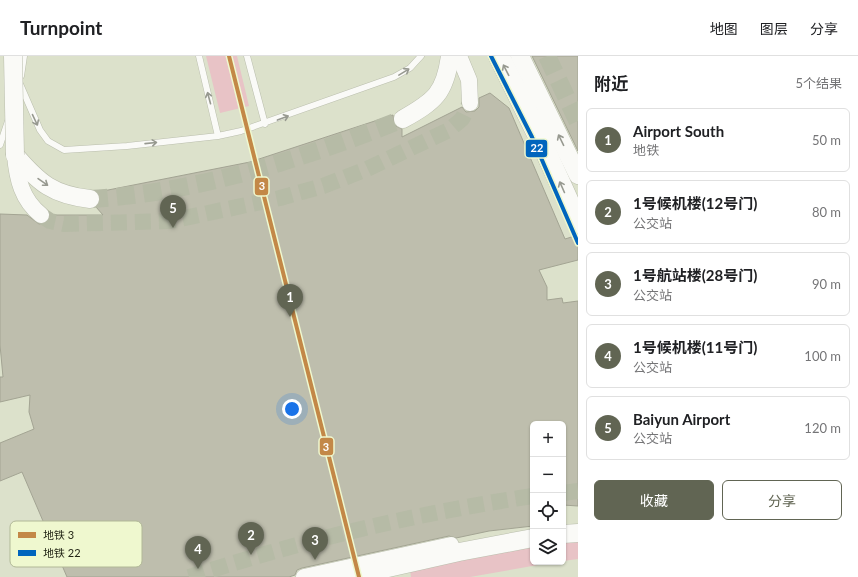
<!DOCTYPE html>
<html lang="zh">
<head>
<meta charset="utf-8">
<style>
  body { margin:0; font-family:Lato,"Noto Sans SC",sans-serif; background:#f6f6f6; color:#202124 }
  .controls { position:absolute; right:12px; bottom:12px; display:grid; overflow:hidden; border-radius:6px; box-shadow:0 1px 3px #0004 }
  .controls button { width:36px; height:36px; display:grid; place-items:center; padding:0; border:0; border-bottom:1px solid #e0e0e0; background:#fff; color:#202124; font:20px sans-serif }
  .you { position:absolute; left:292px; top:353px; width:14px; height:14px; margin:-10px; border:3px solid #fff; border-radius:50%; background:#1a73e8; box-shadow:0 0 0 6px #1a73e833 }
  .badge { display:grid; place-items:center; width:26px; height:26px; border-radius:50%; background:#616553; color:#fff; font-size:13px; font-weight:700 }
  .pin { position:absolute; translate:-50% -33px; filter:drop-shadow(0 1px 2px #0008) }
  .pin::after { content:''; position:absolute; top:21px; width:14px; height:12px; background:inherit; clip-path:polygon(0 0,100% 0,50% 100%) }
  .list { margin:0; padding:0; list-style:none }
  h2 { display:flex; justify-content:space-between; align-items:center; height:52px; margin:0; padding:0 16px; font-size:17px }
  h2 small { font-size:13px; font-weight:400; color:#757577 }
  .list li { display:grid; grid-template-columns:26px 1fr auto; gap:12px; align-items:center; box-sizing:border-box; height:64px; margin:0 8px 8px; padding:0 8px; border:1px solid #e0e0e0; border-radius:6px }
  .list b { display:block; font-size:15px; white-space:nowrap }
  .list p { margin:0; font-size:13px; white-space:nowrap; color:#757577 }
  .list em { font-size:13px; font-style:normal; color:#757577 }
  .actions { display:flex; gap:8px; padding:12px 16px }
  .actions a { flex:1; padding:9px 0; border:1px solid #616553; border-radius:6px; text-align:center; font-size:14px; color:#616553 }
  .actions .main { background:#616553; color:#fff }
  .icon { flex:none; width:22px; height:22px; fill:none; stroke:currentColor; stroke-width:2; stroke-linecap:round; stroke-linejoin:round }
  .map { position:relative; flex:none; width:578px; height:521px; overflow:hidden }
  header { display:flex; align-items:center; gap:24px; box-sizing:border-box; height:56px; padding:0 20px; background:#fff; border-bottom:1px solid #e0e0e0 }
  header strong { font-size:19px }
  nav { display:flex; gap:22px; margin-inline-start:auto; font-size:14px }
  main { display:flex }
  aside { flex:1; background:#fff }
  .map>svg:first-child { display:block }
  .green { fill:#e8c3c6 }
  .building { fill:#bebead; stroke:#a3a493 }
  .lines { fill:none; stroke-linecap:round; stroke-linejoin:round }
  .tertiary-tunnel { stroke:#b6bba6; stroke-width:16; stroke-dasharray:16 8; stroke-linecap:butt }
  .secondary-tunnel { stroke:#b6bba6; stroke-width:18; stroke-dasharray:18 9; stroke-linecap:butt }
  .service-casing { stroke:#babead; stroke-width:7 }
  .tertiary-casing { stroke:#babead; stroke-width:17 }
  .secondary-casing { stroke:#babead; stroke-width:19 }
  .trunk-casing { stroke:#babead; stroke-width:22 }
  .service { stroke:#fafaf7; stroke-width:6 }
  .tertiary { stroke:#fafaf7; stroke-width:16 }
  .secondary { stroke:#fafaf7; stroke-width:18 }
  .trunk { stroke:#fafaf7; stroke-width:21 }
  .secondary-bridge-casing { stroke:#babead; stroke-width:19; stroke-linecap:butt }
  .secondary-bridge { stroke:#fafaf7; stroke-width:18 }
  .metro-1-casing { stroke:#eff8cf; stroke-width:7 }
  .metro-2-casing { stroke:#eff8cf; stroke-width:7 }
  .metro-1 { stroke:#c38847; stroke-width:4 }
  .metro-2 { stroke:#0065bd; stroke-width:4 }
  .oneway { stroke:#979990 }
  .key { fill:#eff8cf; stroke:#b1b897; stroke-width:1 }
  .key-label { font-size:11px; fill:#1f2213 }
  .line-badge { stroke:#eff8cf; stroke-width:1.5 }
  .badge-label { font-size:11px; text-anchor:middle; font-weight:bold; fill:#fff }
</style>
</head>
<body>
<header>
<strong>Turnpoint</strong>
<nav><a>地图</a><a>图层</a><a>分享</a></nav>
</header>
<main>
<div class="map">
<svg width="578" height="521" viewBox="0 0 578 521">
  <rect width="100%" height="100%" fill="#dce1cb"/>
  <path class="green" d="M206 0H237L249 50 220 57Z
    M578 484V503L563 505V486Z
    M533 489V506H555L470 521H411L410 513Z"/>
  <path class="building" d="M532 0H578V95Z
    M490 37 509 52 565 183 578 179V204L539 214 547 231V244L562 242 563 247 578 245V450L563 449V368H533V470L489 475 456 482 449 480 302 512 297 514 295 519 289 521H67L22 416 0 425V387L34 373 29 356 30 339 0 346V321H3L0 289V158L27 159 39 168 48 166 50 159H103L96 151 100 144 98 136 250 106 393 59 394 69 402 73V81L462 51 466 56 475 55 479 51V42Z"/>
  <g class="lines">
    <path class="tertiary-tunnel" d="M41 159 50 165 64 168 170 165 280 142 323 130 367 113 449 74 462 63 470 47
      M563 437 578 435
      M189 521C301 485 417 457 533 440"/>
    <path class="secondary-tunnel" d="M547 0 578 66
      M90 143C195 137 306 102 403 63"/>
    <defs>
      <path id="service" d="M199 0 218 80
        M247 0 265 68
        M21 20 24 0
        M20 28 40 74 48 85 64 94 127 90 218 80 241 75 394 21 410 12 421 0
        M0 89 8 65"/>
      <path id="tertiary" d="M459 0 469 24 470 47
        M15 99C17 123 22 144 41 159
        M304 521 451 489"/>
      <path id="secondary" d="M520 0 578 119
        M403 63C435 45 445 37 450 0
        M15 99C39 127 53 139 90 143
        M563 478 578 477
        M348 521 459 496 533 482"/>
      <path id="trunk" d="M499 0 541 85 578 167"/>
    </defs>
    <use href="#service" class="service-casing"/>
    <use href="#tertiary" class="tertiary-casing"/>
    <use href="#secondary" class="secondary-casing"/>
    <use href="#trunk" class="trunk-casing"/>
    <use href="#service" class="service"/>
    <use href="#tertiary" class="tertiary"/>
    <use href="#secondary" class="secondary"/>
    <use href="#trunk" class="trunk"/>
    <defs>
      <path id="secondary-bridge" d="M13 0 15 99"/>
    </defs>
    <use href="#secondary-bridge" class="secondary-bridge-casing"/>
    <use href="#secondary-bridge" class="secondary-bridge"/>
    <defs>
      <path id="metro-1" d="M229 0 359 521"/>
      <path id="metro-2" d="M491 0 532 81 578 187"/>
    </defs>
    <use href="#metro-1" class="metro-1-casing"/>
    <use href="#metro-2" class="metro-2-casing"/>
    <use href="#metro-1" class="metro-1"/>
    <use href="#metro-2" class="metro-2"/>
  </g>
  <defs><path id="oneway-shaft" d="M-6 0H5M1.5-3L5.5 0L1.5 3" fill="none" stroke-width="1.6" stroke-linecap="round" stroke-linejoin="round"/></defs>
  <g class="oneway">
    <use href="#oneway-shaft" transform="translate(506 14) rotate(-117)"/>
    <use href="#oneway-shaft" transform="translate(404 16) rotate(-31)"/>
    <use href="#oneway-shaft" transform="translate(209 42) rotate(-105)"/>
    <use href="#oneway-shaft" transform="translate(283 62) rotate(-20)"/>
    <use href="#oneway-shaft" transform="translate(35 64) rotate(65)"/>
    <use href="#oneway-shaft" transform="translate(561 84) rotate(-116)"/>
    <use href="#oneway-shaft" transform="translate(151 87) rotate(-6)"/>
    <use href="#oneway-shaft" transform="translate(43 126) rotate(35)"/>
    <use href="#oneway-shaft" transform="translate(562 131) rotate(-114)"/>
  </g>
  <rect x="10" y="465" width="132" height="46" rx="6" class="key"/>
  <rect x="18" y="476" width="18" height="6" fill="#c38847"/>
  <rect x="18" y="494" width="18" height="6" fill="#0065bd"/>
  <g class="key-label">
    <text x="43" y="483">地铁 3</text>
    <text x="43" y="501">地铁 22</text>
  </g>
  <g class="line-badge">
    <rect x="525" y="83" width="23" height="19" rx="4" fill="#0065bd"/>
    <rect x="254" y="121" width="15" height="19" rx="4" fill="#c38847"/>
    <rect x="319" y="381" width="15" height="19" rx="4" fill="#c38847"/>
  </g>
  <g class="badge-label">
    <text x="537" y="96">22</text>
    <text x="262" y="134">3</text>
    <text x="326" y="395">3</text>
  </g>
</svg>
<div class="controls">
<button>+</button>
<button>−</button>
<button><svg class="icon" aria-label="locate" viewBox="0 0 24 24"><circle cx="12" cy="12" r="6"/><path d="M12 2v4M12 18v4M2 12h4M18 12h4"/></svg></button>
<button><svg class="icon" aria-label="layers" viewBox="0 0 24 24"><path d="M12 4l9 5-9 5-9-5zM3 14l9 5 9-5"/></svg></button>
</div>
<div class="you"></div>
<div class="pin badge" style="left:290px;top:261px">1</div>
<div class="pin badge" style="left:251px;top:499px">2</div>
<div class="pin badge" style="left:315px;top:504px">3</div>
<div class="pin badge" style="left:198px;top:513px">4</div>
<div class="pin badge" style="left:173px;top:172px">5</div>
</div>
<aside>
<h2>附近<small>5个结果</small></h2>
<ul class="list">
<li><span class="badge">1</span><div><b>Airport South</b><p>地铁</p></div><em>50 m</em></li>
<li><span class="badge">2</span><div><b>1号候机楼(12号门)</b><p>公交站</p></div><em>80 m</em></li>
<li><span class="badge">3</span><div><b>1号航站楼(28号门)</b><p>公交站</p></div><em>90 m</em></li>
<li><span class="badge">4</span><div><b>1号候机楼(11号门)</b><p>公交站</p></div><em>100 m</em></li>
<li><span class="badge">5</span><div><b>Baiyun Airport</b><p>公交站</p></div><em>120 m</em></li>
</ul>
<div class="actions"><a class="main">收藏</a><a>分享</a></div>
</aside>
</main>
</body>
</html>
